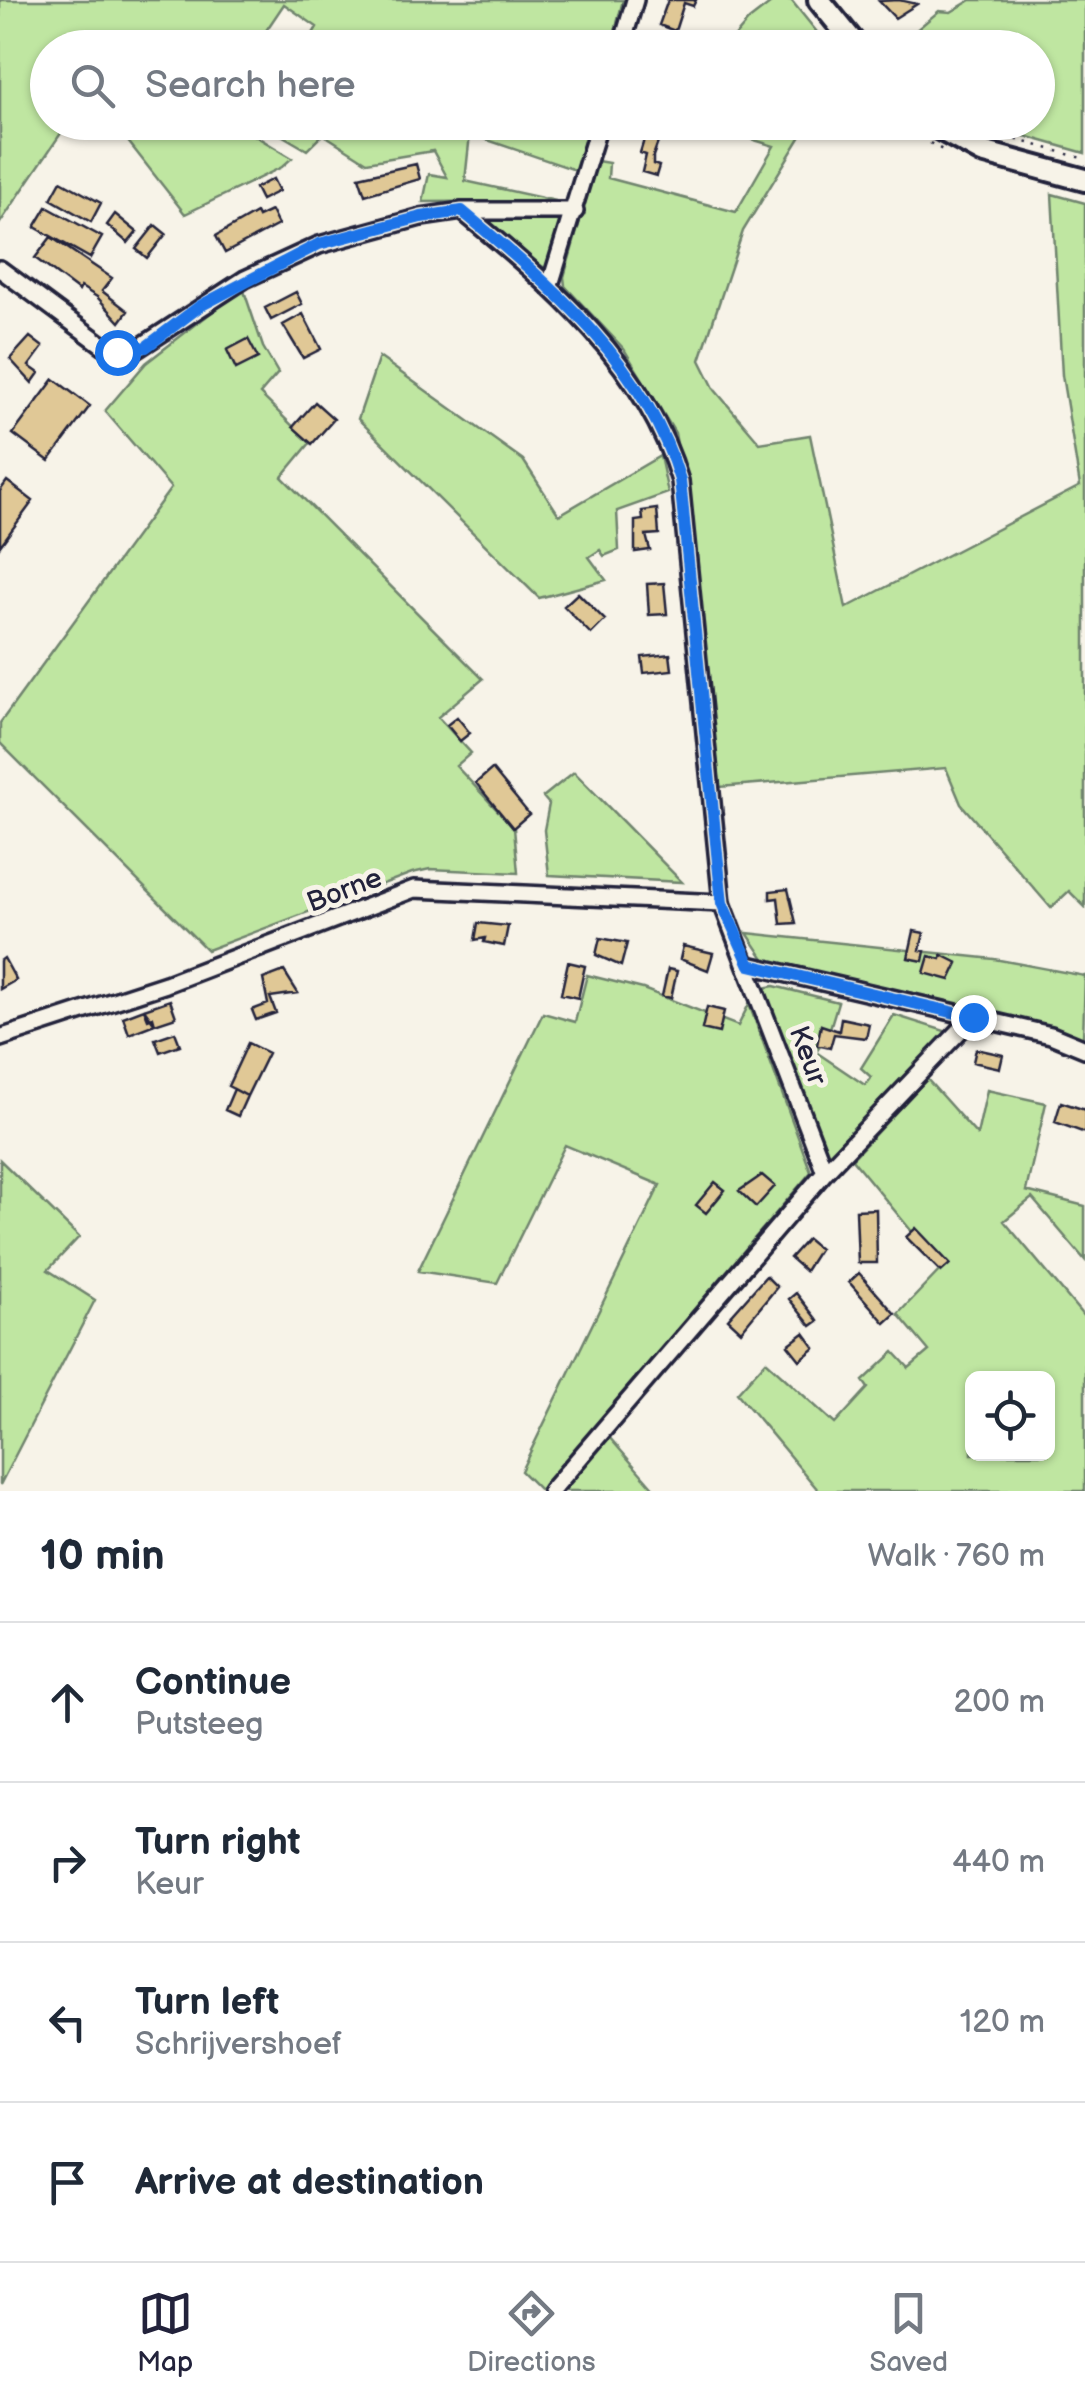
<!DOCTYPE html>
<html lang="en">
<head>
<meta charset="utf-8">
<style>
  body { margin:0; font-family:"Balsamiq Sans",sans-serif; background:#f6f6f7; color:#1f2937 }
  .controls { position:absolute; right:30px; bottom:30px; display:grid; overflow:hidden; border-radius:15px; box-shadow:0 2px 8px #0004 }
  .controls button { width:90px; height:90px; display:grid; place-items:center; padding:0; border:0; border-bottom:2px solid #e0e1e3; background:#fff; color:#1f2937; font:50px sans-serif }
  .stop { position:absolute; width:30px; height:30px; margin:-22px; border:8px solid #1a73e8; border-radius:50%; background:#fff }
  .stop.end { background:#1a73e8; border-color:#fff; box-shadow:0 2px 10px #0008 }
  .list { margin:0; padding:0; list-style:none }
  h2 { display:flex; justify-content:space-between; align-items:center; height:130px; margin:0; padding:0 40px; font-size:42px }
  h2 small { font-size:32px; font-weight:400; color:#747a83 }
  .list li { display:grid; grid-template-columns:65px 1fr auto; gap:30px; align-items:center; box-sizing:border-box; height:160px; padding:0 40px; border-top:2px solid #e0e1e3 }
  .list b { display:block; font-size:38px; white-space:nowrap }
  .list p { margin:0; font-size:32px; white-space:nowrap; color:#747a83 }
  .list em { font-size:32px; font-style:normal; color:#747a83 }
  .icon { flex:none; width:55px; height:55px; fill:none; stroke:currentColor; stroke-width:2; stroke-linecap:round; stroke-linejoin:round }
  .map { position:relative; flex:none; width:1085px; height:1491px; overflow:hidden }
  .search { position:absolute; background:#fff; box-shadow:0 2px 8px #0004; left:30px; right:30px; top:30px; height:110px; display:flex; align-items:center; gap:25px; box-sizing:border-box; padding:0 35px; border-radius:55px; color:#747a83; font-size:38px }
  .sheet { height:770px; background:#fff }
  nav { display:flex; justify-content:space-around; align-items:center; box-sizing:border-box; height:140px; border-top:2px solid #e0e1e3; background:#fff; font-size:28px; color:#747a83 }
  nav a { display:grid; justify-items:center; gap:5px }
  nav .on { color:#22223b }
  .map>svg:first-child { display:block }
  .green { fill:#bfe6a1; stroke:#70846e; stroke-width:2.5; fill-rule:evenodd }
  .building { fill:#e0c896; stroke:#22223b; stroke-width:2.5 }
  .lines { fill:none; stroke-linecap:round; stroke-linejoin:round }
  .minor-casing { stroke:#22223b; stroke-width:22 }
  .secondary-casing { stroke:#22223b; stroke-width:28 }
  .path { stroke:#22223b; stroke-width:2.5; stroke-dasharray:2.5 8; stroke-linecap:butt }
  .minor { stroke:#f7f3e8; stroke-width:15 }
  .secondary { stroke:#f7f3e8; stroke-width:20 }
  .route { stroke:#1a73e8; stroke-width:12 }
  .labels { text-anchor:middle; stroke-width:10; stroke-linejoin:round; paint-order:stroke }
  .street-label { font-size:28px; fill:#22223b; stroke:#f7f3e8 }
</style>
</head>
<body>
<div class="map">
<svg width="1085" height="1491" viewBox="0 0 1085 1491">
  <rect width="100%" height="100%" fill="#f7f3e8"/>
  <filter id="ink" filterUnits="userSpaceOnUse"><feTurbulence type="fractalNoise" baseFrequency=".01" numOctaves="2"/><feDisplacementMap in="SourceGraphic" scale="20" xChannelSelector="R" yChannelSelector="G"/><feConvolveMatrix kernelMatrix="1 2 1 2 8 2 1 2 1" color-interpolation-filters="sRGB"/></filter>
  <g filter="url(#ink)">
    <path class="green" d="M0 0H623L611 47H305L317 27 284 4 255 47 48 48V122L68 123 0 223Z
      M775 0H791L829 47H726L749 20Z
      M971 0H1085V153L979 123 1038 122V48L896 47 939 11 951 12Z
      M269 122 591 123 578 171 470 134 465 181 556 201 423 202 429 174 447 177 433 151 367 162 323 134 307 150 266 126Z
      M123 123H234L292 158 282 167 185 214 120 131Z
      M699 123H809L743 231 700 360 715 390 760 443 810 435 846 608 1080 486 1062 375 1052 194 1085 203V907L1069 891 1051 908 961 804 946 768 720 787 692 529 675 433 624 349 565 286 564 277 597 161 609 163 608 178 736 212 774 146Z
      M469 216 563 217 549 271Z
      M243 288 263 347 278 373 260 394 310 443 282 477 483 679 438 717 471 753 456 766 514 828 518 873 430 869 412 873 207 950 0 743V723L171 488 105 411 146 363Z
      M379 357 523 460 559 515 660 456 668 493 617 511 619 550 604 556 600 550 589 557 606 580 539 598 358 419Z
      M574 772 682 882 549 875 544 830 549 804 543 797Z
      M747 933 994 959 1085 976 1083 1039 998 1013 767 963Z
      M587 975 643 989 738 1026 749 1004 811 1172 540 1490 521 1471 660 1185 565 1145 497 1283 418 1271 543 1013 575 1022Z
      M774 986 838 1002 828 1035 816 1052 865 1085 871 1077 861 1068 894 1015 948 1032 835 1156 825 1159 759 989Z
      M927 1079 977 1135 987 1090 1046 1103 1026 1191 1085 1206V1260L1032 1198 1004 1221 1085 1318V1491H819L737 1393 766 1361 835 1424 868 1388 863 1381 894 1352 909 1368 929 1351 898 1314 942 1268 852 1159ZM972 1378H1048V1454H972Z
      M0 1160 79 1237 48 1270 95 1300 0 1485Z
      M609 1437 656 1491H563Z"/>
    <path class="building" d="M668 0H696L693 6 684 3 675 31 659 25Z
      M899 0 917 4 895 18 879 1Z
      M647 130 661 134 653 156V164L659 166 656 176 642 172 646 155 640 153Z
      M416 164 420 179 365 195 359 177Z
      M273 179 279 191 261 200 255 188Z
      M61 181 101 203 91 222 51 199Z
      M47 207 102 237 90 258 35 227Z
      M271 211 278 225 225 253 216 236 256 213 258 217Z
      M115 214 137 232 128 243 107 225Z
      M155 225 166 234 147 258 136 249Z
      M51 237 112 278 102 291 128 311 120 322 97 297 81 287 79 291 35 258Z
      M296 292 302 304 271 320 265 308Z
      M303 314 321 349 303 358 283 325Z
      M30 337 43 347 29 366 39 373 32 383 10 359Z
      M248 339 258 358 236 369 227 350Z
      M54 379 90 406 49 461 13 434Z
      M315 402 334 419 312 444 293 427Z
      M7 481 33 501 0 546V491Z
      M657 509 659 534 646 535 650 550 635 552V521L643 520 642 511Z
      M664 583 667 614 649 615 647 584Z
      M578 593 605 620 591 634 564 606Z
      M670 654 672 670 644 673 642 657Z
      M457 717 470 733 460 741 447 725Z
      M492 769 529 814 513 828 476 783Z
      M788 889 796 923 781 924 778 898 770 899V891Z
      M478 923 508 926 504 946 484 942 485 938 475 940Z
      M914 931 924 933 920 950 925 951 923 961 908 958Z
      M600 938 627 943 621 966 596 955Z
      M683 946 713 953 708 970 680 959Z
      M942 955 958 963 950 980 924 973 929 956 941 959Z
      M4 958 16 980 0 989V961Z
      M568 962 585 966 578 998 561 994Z
      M668 969 677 971 671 998 662 996Z
      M284 971 298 993 270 997 276 1013 256 1020 252 1010 268 1004 263 979Z
      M170 1000 176 1017 155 1024 153 1017 148 1019 144 1009Z
      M707 1007 724 1011 719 1033 702 1029Z
      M144 1009 155 1024 129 1034 123 1017Z
      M841 1018 869 1024 866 1038 834 1034 830 1048 817 1045 821 1025 839 1031Z
      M175 1032 180 1045 160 1052 155 1039Z
      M248 1043 268 1053 247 1096 228 1086Z
      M976 1049 1003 1055 1000 1068 973 1062Z
      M234 1089 247 1096 238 1116 225 1110Z
      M1061 1102 1085 1110V1133L1055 1122Z
      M762 1175 775 1186 756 1207 739 1191Z
      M715 1182 725 1190 706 1213 696 1205Z
      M876 1209 877 1263H858L856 1210Z
      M916 1228 950 1264 941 1272 906 1237Z
      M807 1239 819 1249 805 1271 790 1258Z
      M859 1273 895 1314 885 1323 849 1282Z
      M766 1276 777 1287 741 1331 728 1319Z
      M796 1293 818 1321 811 1326 789 1299Z
      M804 1333 815 1348 800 1360 788 1345Z"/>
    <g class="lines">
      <defs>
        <path id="minor" d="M621 48 635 0
          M462 211C552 286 646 365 680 481L722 903 825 1172
          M0 269 104 346 131 353 245 279 319 245 421 217 462 211H575
          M550 285 600 122
          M749 965 1051 1035 1085 1049
          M0 1038 166 984 414 889 722 903
          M551 1491 825 1172 973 1017"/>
        <path id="secondary" d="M819 0 858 48
          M927 122 982 152 1085 180"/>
      </defs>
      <use href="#minor" class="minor-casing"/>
      <use href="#secondary" class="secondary-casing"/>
      <path class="path" d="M872 37 880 48
        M976 128 1085 159
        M930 143 944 151"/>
      <use href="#minor" class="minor"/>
      <use href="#secondary" class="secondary"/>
    </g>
  </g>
  <g class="lines" filter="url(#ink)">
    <path class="route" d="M117 352 146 347 200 306 319 244 421 217 462 211C552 286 646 365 680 480L722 903 750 965 973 1017"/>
  </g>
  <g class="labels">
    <g class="street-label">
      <text transform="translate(344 889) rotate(-21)" y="10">Borne</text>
      <text transform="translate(809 1055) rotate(70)" y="10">Keur</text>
    </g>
  </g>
</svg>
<div class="controls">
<button><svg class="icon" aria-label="locate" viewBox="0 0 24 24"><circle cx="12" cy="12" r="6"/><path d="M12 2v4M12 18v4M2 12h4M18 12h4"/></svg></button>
</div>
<div class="stop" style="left:117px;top:352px"></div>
<div class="stop end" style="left:973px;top:1017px"></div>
<div class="search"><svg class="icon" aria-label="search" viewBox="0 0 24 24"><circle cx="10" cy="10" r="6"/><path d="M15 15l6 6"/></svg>Search here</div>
</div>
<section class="sheet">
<h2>10 min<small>Walk · 760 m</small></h2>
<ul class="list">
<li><svg class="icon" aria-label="ahead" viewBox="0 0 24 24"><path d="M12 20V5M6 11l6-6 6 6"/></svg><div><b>Continue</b><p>Putsteeg</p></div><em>200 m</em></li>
<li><svg class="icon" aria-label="right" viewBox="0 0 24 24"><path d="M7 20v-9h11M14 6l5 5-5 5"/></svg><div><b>Turn right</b><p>Keur</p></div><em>440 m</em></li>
<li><svg class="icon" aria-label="left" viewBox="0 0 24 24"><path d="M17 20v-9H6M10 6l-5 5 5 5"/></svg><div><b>Turn left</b><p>Schrijvershoef</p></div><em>120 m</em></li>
<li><svg class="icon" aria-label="arrive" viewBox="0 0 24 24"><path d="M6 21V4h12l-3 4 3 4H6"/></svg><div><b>Arrive at destination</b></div></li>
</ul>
</section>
<nav>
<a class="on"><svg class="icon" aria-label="map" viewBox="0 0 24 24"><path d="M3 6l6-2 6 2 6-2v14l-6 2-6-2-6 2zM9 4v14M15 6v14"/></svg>Map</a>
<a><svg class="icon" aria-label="directions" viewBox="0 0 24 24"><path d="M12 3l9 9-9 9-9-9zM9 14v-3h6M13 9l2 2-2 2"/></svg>Directions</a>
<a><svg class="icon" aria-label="saved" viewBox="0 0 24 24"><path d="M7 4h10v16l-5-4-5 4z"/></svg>Saved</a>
</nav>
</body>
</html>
